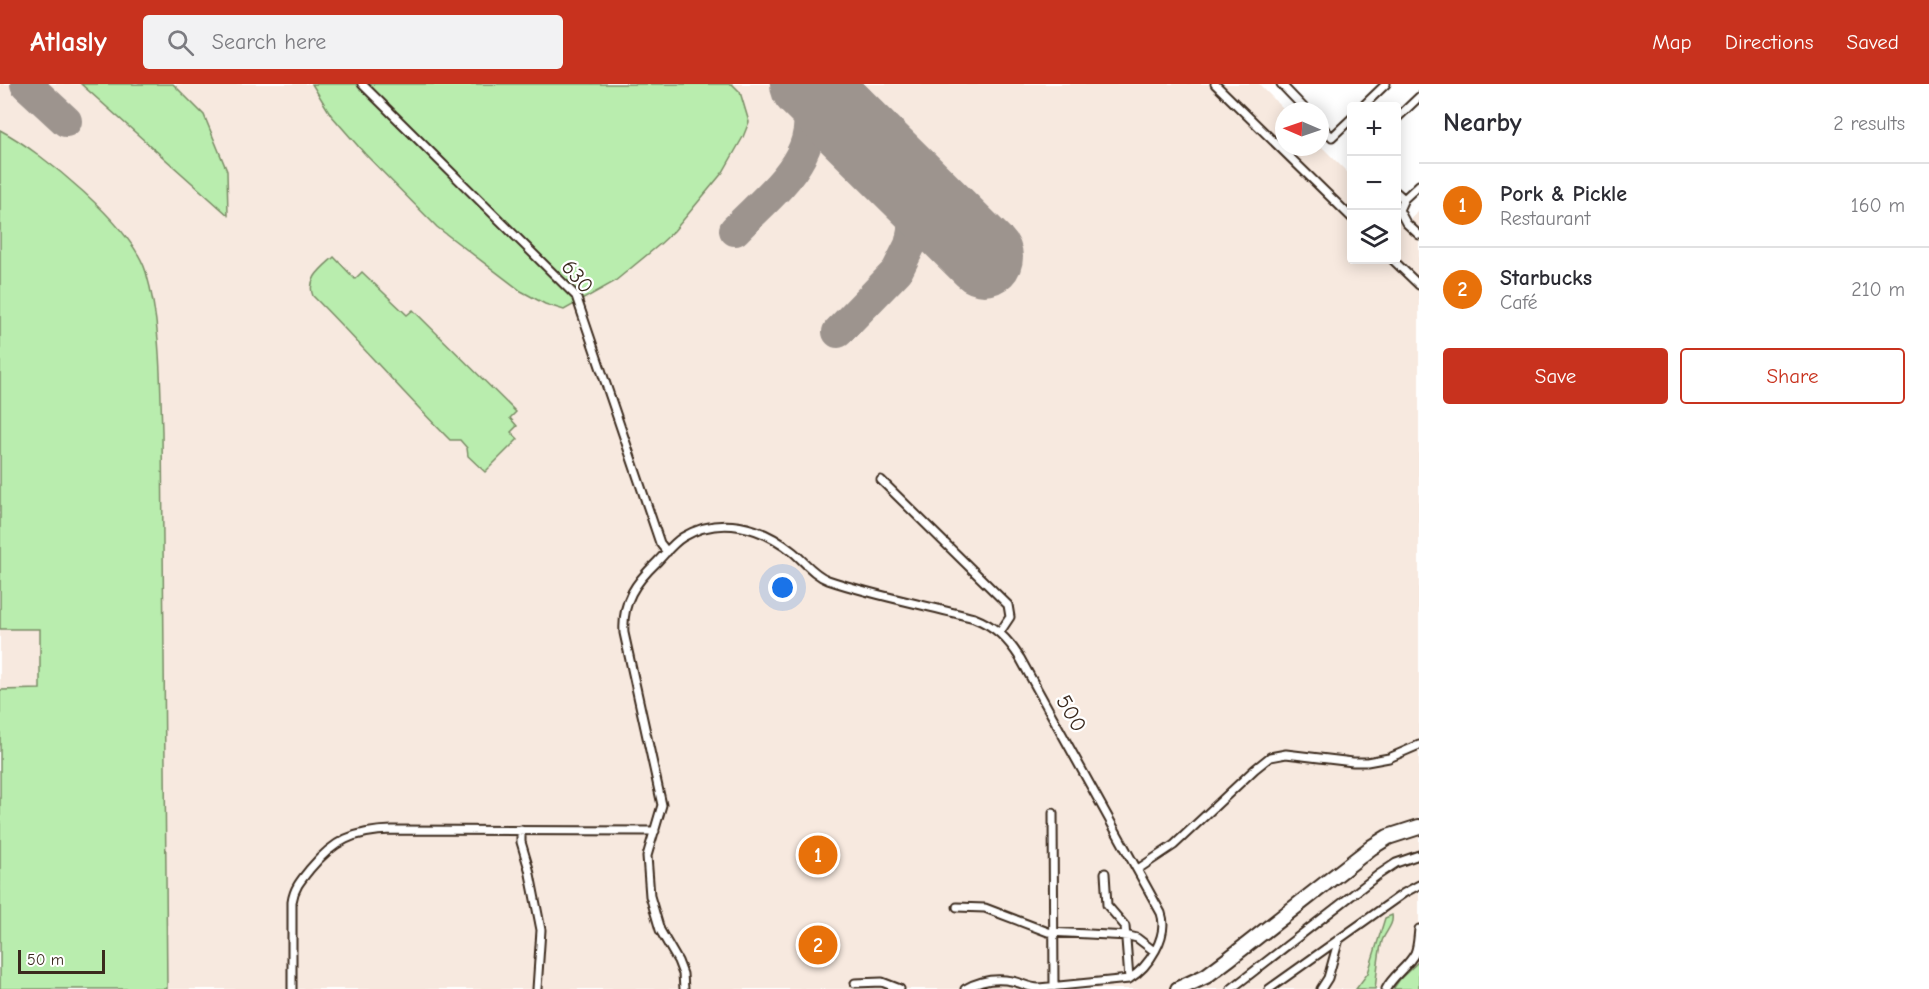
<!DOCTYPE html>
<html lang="en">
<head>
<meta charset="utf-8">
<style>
  body { margin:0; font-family:"Comic Neue",sans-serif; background:#f2f2f3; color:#2b2b33 }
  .controls { position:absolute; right:18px; top:18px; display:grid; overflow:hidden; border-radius:6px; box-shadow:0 3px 15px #0003 }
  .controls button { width:54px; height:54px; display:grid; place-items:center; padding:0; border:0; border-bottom:2px solid #e1e1e2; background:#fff; color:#2b2b33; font:30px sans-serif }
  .compass { position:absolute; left:1275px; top:18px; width:54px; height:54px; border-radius:50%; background:#fff; box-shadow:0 3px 15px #0003; rotate:272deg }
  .scale { position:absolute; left:18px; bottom:15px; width:87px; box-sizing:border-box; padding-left:6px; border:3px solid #3b2a1e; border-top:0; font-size:16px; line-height:21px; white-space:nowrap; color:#3b2a1e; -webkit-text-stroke:4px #fff; paint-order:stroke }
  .you { position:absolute; left:783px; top:504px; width:21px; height:21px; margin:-15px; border:4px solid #fff; border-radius:50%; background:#1a73e8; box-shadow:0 0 0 9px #1a73e833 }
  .badge { display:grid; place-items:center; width:39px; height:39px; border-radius:50%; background:#c8321e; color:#fff; font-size:20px; font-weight:700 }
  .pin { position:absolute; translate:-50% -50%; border:3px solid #fff; box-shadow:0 2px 6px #0006 }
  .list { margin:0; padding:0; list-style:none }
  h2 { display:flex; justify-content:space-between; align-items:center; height:78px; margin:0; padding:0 24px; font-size:26px }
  h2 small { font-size:20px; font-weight:400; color:#7c7c81 }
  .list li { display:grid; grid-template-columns:39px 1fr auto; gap:18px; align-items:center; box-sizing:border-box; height:84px; padding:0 24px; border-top:2px solid #e1e1e2 }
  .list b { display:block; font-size:22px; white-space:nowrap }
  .list p { margin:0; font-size:20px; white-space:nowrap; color:#7c7c81 }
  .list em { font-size:20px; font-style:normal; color:#7c7c81 }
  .actions { display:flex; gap:12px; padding:18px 24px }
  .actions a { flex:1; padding:14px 0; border:2px solid #c8321e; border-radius:6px; text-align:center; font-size:21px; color:#c8321e }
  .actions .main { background:#c8321e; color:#fff }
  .icon { flex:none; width:33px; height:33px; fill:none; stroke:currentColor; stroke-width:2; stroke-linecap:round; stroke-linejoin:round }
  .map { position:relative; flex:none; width:1419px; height:905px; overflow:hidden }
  header { display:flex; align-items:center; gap:36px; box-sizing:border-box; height:84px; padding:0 30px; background:#c8321e; color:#fff }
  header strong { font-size:28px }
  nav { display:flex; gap:33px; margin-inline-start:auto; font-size:21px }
  .search { width:420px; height:54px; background:#f2f2f3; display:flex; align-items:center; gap:15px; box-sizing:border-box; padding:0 21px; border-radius:6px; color:#7c7c81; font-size:22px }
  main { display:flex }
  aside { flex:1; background:#fff }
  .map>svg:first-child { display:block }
  .built { fill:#f7e9df }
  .green { fill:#b9edae; stroke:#7a8c66; stroke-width:1.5 }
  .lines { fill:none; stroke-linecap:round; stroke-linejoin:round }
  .taxiway { stroke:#9d948e; stroke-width:32 }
  .runway { stroke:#9d948e; stroke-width:78 }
  .service-casing { stroke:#3b2a1e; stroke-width:11 }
  .minor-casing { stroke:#3b2a1e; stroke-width:18 }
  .service { stroke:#fff; stroke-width:7 }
  .minor { stroke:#fff; stroke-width:14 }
  .labels { text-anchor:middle; stroke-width:4.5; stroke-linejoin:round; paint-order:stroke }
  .street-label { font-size:22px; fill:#3b2a1e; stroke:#fff }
</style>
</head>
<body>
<header>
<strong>Atlasly</strong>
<div class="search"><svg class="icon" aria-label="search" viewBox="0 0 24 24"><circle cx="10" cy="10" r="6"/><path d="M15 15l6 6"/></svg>Search here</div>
<nav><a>Map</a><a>Directions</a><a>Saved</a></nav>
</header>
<main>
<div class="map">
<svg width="1419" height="905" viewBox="0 0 1419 905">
  <rect width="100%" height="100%" fill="#fff"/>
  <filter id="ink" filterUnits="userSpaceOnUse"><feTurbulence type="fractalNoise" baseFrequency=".0167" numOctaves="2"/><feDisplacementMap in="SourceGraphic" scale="12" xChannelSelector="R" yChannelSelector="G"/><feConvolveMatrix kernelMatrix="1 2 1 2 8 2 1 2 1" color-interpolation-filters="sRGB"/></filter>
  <g filter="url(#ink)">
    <path class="built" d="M0 0H1259L1286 27H1284V63H1320V61L1351 92 1352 176H1396L1397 136 1403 143 1419 126V905H0Z"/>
    <path class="green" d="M81 0H173L204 31 227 87 228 131Z
      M312 0H732L740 8 749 38 743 53 723 88 674 147 659 161 614 198 564 226 545 220 521 207 437 143 365 70 331 31Z
      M0 46C42 68 132 142 146 188 161 239 160 294 162 347L167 905H0V606L40 605V545H0Z
      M334 173 355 195 362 188 407 231 413 226 516 328 510 334 517 342 511 348 518 355 485 388 468 372 467 364 460 356H450C403 309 360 259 313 212 306 195 322 184 334 173Z
      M1392 831C1394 841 1385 848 1382 857 1378 872 1377 890 1375 905H1356L1368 889 1385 834Z
      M1419 877V905H1393L1400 895Z"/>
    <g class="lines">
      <path class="taxiway" d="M26 0 66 37
        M812 3 816 11 894 88 908 109 913 131V147L910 161 897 187 838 248
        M735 146C776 104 832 66 800 0"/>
      <path class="runway" d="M809 0 984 173"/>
      <defs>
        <path id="service" d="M362 0 576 212 660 459 667 468
          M1215 0 1352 134
          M1281 0 1307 27
          M1363 22 1386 0
          M1396 35 1419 13
          M1320 41 1332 53 1352 34
          M1396 108 1404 115 1419 101
          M1404 115 1399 126 1406 139 1419 151
          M1393 176 1419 201
          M881 396 1008 521 1010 533 1000 548
          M1053 729 1054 903
          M521 746V758L529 785 541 846 537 905
          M1138 785 1174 761 1255 685 1270 673 1286 670 1353 678H1367L1389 674 1419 661
          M1105 789 1107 821 1125 842 1129 895
          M957 823 985 824 1048 848 1129 852 1137 854 1154 867
          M855 899 882 898 900 905
          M292 905V818C294 804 301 796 310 785 334 756 354 747 392 746L655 747
          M684 905 683 890 678 877 660 846 650 812 647 772 662 721 624 549C622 517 635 499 657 478 665 470 673 459 683 453 720 431 761 442 793 468 804 477 814 491 828 496 875 512 926 521 974 534 995 542 1008 555 1020 574L1161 829C1169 852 1149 883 1129 895L1039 904C1029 904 1022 899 1012 897 996 894 979 897 965 905
          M1231 905 1378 791 1396 779 1419 771
          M1269 905 1404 809 1419 801
          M1321 905 1328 894 1339 855
          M1386 905C1393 891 1408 883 1415 869 1418 862 1418 853 1419 845"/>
        <path id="minor" d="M1178 905 1206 892 1230 874 1372 763 1388 753 1419 743"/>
      </defs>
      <use href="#service" class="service-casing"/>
      <use href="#minor" class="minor-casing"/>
      <use href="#service" class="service"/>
      <use href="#minor" class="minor"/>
    </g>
  </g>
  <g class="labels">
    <g class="street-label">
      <text transform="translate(578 192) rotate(50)" y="8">630</text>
      <text transform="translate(1072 629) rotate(61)" y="8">500</text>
    </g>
  </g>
</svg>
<div class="controls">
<button>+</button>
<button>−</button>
<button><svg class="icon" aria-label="layers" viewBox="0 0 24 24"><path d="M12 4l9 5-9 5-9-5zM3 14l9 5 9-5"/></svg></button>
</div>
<svg class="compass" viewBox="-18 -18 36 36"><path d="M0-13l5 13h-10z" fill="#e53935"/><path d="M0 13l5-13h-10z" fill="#7c7c81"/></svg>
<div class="scale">50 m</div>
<div class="you"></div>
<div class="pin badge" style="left:818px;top:771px;background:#e8710a">1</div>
<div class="pin badge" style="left:818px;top:861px;background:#e8710a">2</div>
</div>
<aside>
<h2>Nearby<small>2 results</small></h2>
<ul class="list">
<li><span class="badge" style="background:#e8710a">1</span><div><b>Pork &amp; Pickle</b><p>Restaurant</p></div><em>160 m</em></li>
<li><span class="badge" style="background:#e8710a">2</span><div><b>Starbucks</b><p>Café</p></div><em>210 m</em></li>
</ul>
<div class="actions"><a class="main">Save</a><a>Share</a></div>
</aside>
</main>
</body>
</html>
